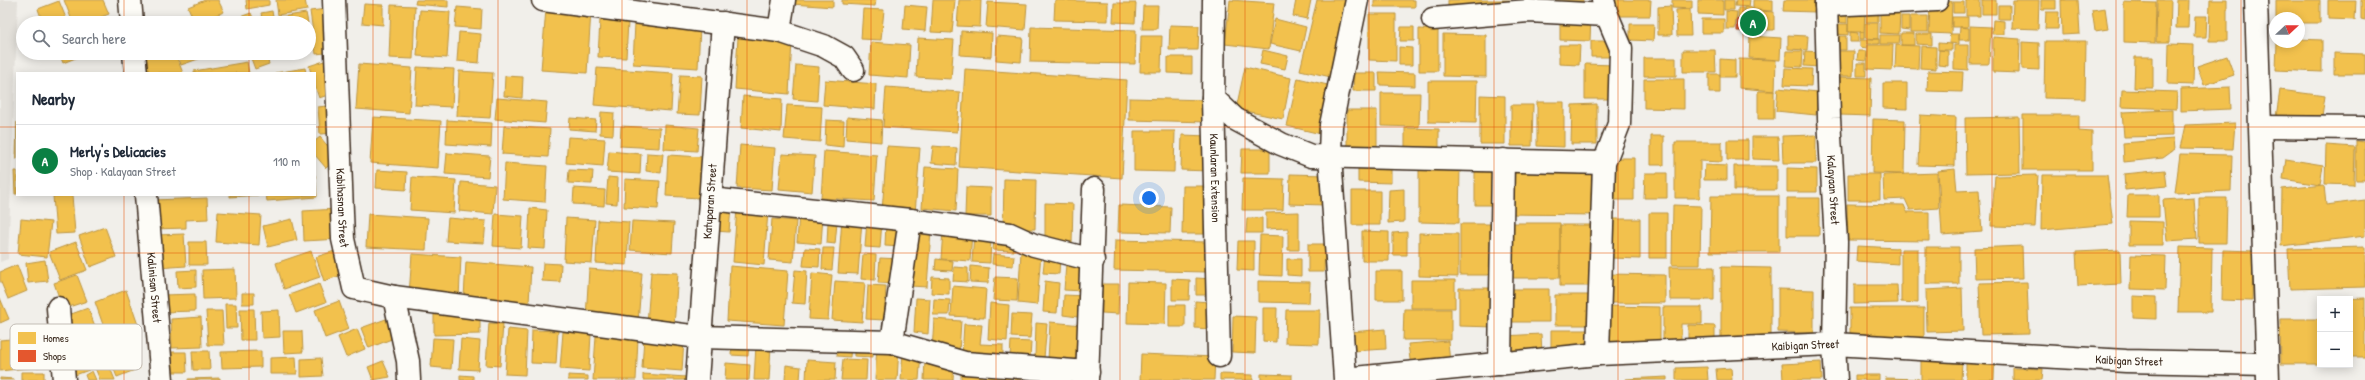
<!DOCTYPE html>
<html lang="en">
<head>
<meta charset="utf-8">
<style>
  body { margin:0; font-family:"Patrick Hand",sans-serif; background:#f2f2f3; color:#1f2937 }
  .controls { position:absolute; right:12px; bottom:12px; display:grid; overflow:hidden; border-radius:0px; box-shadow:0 2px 10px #0003 }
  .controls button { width:36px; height:36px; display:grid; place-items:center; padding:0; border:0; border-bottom:1px solid #e0e1e3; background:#fff; color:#1f2937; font:20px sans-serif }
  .compass { position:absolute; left:2269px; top:12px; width:36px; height:36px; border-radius:50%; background:#fff; box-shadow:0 2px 10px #0003; rotate:68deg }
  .you { position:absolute; left:1149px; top:198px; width:14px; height:14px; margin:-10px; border:3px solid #fff; border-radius:50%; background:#1a73e8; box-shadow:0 0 0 6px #1a73e833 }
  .badge { display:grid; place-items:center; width:26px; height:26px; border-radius:50%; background:#0b8043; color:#fff; font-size:13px; font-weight:700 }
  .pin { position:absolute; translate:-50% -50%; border:2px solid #fff; box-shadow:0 1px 4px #0006 }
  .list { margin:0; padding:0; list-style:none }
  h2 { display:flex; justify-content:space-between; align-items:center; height:52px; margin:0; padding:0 16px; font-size:17px }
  h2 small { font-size:13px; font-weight:400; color:#747a83 }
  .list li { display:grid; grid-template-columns:26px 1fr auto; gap:12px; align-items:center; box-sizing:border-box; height:72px; padding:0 16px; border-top:1px solid #e0e1e3 }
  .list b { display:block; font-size:15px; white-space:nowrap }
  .list p { margin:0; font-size:13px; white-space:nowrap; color:#747a83 }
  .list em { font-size:13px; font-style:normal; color:#747a83 }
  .icon { flex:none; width:22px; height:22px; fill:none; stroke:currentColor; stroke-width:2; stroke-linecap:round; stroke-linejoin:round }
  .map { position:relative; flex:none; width:2365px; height:380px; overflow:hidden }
  .search { position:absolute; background:#fff; box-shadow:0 2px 10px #0003; left:16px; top:16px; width:300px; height:44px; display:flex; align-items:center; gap:10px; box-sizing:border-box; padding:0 14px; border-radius:22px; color:#747a83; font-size:15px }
  .panel { position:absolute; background:#fff; box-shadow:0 2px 10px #0003; left:16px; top:72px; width:300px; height:124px; border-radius:0px }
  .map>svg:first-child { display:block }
  .built { fill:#e3e0da }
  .homes { fill:#f2c14e; stroke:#bb9440 }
  .shops { fill:#e4572e; stroke:#b14a29 }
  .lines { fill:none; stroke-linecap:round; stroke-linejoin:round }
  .minor-casing { stroke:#3b2a1e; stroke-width:25 }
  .minor { stroke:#fdfcf7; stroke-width:22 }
  .grid { fill:none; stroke:#e8590c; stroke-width:1; stroke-opacity:0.55 }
  .labels { text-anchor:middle; stroke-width:4; stroke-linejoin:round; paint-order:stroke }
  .street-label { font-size:12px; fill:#3b2a1e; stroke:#fdfcf7 }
  .key { fill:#fdfcf7; stroke:#c3bdb6; stroke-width:1 }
  .key-label { font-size:11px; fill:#3b2a1e }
</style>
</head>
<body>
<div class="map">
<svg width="2365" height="380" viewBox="0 0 2365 380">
  <rect width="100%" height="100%" fill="#f1efea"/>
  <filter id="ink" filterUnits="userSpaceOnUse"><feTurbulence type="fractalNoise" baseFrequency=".025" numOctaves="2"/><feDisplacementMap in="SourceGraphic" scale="8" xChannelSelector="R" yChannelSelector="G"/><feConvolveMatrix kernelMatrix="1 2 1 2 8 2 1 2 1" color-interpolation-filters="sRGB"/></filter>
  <g filter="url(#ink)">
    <path class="built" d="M0 0H18L8 259 0 262Z"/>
    <path class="homes" d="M64 0H103L109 14 86 23H73Z
      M205 0H218L224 12 195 23 188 7Z
      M246 0H269V5L247 9Z
      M276 0H305L307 10 278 15Z
      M416 0H448V7L415 4Z
      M792 0H833V7L792 4Z
      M842 0H876L875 6 842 4Z
      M933 0H955L952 33 931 32Z
      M959 0H981L980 27 957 26Z
      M1055 0 1108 2V21L1054 20Z
      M1230 0 1274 3 1269 49 1225 44Z
      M1296 0H1311L1307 19 1293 16Z
      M1317 0H1348L1331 77 1300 70Z
      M1374 0H1415V7H1374Z
      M1448 0H1512V11L1448 10Z
      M1553 0H1583V10H1553Z
      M1610 0H1651L1650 16H1610Z
      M1672 0H1692V9L1672 8Z
      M1698 0H1723V15L1698 14Z
      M1724 0H1734V10H1724Z
      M1736 0H1750L1749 7 1735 6Z
      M1753 0H1773V11L1753 10Z
      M1784 0H1816V12L1783 11Z
      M1966 0H1980V16H1966Z
      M1982 0H1996V14H1982Z
      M2013 0H2039L2038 29 2012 28Z
      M2041 0H2056V9H2041Z
      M2061 0H2078L2080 34 2062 35Z
      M2157 0H2171L2170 42H2156Z
      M2177 0H2189L2188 28H2176Z
      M2210 0H2227V41H2209Z
      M2276 0H2320V23H2299V18H2276Z
      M2328 0H2356L2355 20 2328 19Z
      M2361 0H2365V20L2361 19Z
      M59 1 68 23H43L38 9Z
      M1930 1H1952L1951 34 1929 33Z
      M988 2 1027 4 1025 30 986 27Z
      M1953 2H1964V13H1953Z
      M2124 2 2156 3 2155 43 2124 42Z
      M1114 3H1136L1135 23 1113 22Z
      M364 4 383 5V25L362 23Z
      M391 5 415 6 413 59 389 58Z
      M905 5 927 7 925 31 903 29Z
      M1998 5H2010V19H1998Z
      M1143 6H1158L1157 29H1142Z
      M1671 6 1672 35H1658V7Z
      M457 7 482 9 481 29 455 27Z
      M1744 7H1752V12H1744Z
      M1738 8H1743V19L1738 18Z
      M1849 8H1865L1864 32H1848Z
      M2105 8 2108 29 2095 31 2092 10Z
      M327 9 333 52 316 54 310 11Z
      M546 9 591 11 587 73 541 70Z
      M863 9 884 10 881 40 861 39Z
      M1690 9 1691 36H1677L1676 10Z
      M420 10 450 12 447 58 417 56Z
      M1880 10 1900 11 1899 34 1880 33Z
      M272 11 274 23H263L261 13Z
      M1726 11 1737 12 1735 29H1726Z
      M1759 11 1774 12V30H1758Z
      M1833 12H1847V23L1833 22Z
      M1866 12H1878V22H1866Z
      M2046 12H2059L2058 29H2045Z
      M251 13 255 23H238L237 18Z
      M306 13 308 23H281L280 17Z
      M1744 13H1757L1756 19H1744Z
      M1369 14H1396V61L1369 60Z
      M1560 15H1591L1590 41 1560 40Z
      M1901 16H1909V30L1901 29Z
      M1910 16H1928V32H1910Z
      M2195 16H2207L2206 37H2194Z
      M1952 17H1968V27H1952Z
      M1275 19 1306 27 1301 51 1270 44Z
      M1701 19H1724V33H1701Z
      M600 20 628 22 626 58 598 57Z
      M1993 20 2004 21V34H1992Z
      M635 23 700 27 698 68 633 64Z
      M1865 23H1878V39L1865 38Z
      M1630 24H1654L1653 41 1630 40Z
      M1835 24H1848V35L1835 34Z
      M1170 25 1199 26 1198 50H1169Z
      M1970 26 1991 27 1989 64H1970Z
      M1031 27 1136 30 1135 64 1030 62Z
      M1401 27H1414V41H1400Z
      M1960 27 1969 28V40H1959Z
      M1419 29 1438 30V71H1419Z
      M309 31 311 46H309Z
      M961 31 992 33 991 57 960 55Z
      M459 32 481 34 479 63 457 61Z
      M1850 32 1858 33V42H1850Z
      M1860 32H1864V39H1860Z
      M1901 33H1914V45H1901Z
      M1443 34 1486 35V77L1443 76Z
      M1916 34H1932V45L1916 44Z
      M1950 34H1959V44L1949 43Z
      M1788 35 1808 36 1807 50 1788 49Z
      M1880 35H1900L1899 44H1880Z
      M997 36 1023 38 1021 62 996 60Z
      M1141 36H1162L1161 72H1140Z
      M1750 36 1781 38 1780 60 1749 58Z
      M1833 36H1846V50H1833Z
      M738 37 792 41 789 94 735 89Z
      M1993 37 2020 39 2019 73 1993 72Z
      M918 38 954 40 951 79 916 77Z
      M1868 39H1879V44H1868Z
      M2299 39 2322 40V72L2276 70 2277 42H2299Z
      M1860 40H1867V48L1860 47Z
      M1591 41H1610V57H1591Z
      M2045 41H2086L2085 99 2044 98Z
      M871 42 910 45 908 78 869 75Z
      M2022 42 2039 43V70L2022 69Z
      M1938 43 1952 44V50H1938Z
      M2169 44 2194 45 2193 85 2168 84Z
      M1559 45H1580L1579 65 1559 64Z
      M1868 45H1893L1892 70 1867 69Z
      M1896 45 1919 46 1918 69 1895 68Z
      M1954 45H1968V70L1954 69Z
      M1921 46 1936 47V69L1920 68Z
      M1399 47 1412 48V65H1399Z
      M1263 50 1288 56 1285 69 1260 64Z
      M1683 50H1715L1716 72H1683Z
      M1939 50 1948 51V66L1938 65Z
      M1786 51H1803L1802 67 1785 66Z
      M1805 51 1820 52 1819 67 1804 66Z
      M1837 51H1854L1853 76H1837Z
      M1858 51H1867L1866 61 1857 60Z
      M59 53H88L63 63Z
      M140 53H175L183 73H148Z
      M177 53H203L204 57 181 65Z
      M249 53H266L269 64 255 69Z
      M2334 53 2365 54V74H2334Z
      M2227 56 2234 75 2204 85 2197 66Z
      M1168 57H1192V74L1168 73Z
      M2135 57H2153V88H2134Z
      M1644 58H1676V76H1644Z
      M1720 59 1735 60V77H1720Z
      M1739 59 1776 60 1775 91 1739 88Z
      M324 61 334 93 319 98 315 86V73H311L309 66Z
      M247 62 249 73H194V71Z
      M1857 63H1866V76H1857Z
      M359 64 412 68 409 113 356 109Z
      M1585 64 1614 65 1613 99H1585Z
      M796 65 819 67 817 101 793 99Z
      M417 67 454 69 452 107 415 105Z
      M1245 67 1291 78 1283 119 1236 109Z
      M305 68 306 73H275Z
      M597 68 673 73 671 111 594 105Z
      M1785 68 1812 69 1811 86 1784 85Z
      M965 69 1127 80 1122 178 959 167Z
      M459 71 493 73 490 118 457 116Z
      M1928 71 1963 72 1962 92 1927 91Z
      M1379 72 1415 73V86L1380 85Z
      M1354 73H1376V91H1353Z
      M1709 74H1720V93H1709Z
      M680 75 702 76 700 115 677 114Z
      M505 76 523 77 522 98 504 96Z
      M1840 77 1871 78 1870 116 1840 115Z
      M1298 78 1332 86 1321 134 1287 126Z
      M1644 79H1684V109L1644 108Z
      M825 80 876 84 875 109 823 105Z
      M1428 81H1477L1476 123 1428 122Z
      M1883 83H1907V109L1883 108Z
      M886 87 960 92 957 132 883 127Z
      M2230 87 2231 109 2181 111V89Z
      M1778 88 1818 92 1816 115 1776 111Z
      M2122 90 2177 92 2176 109 2121 107Z
      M2280 90 2325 96 2321 124 2276 117Z
      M1758 91H1774V119H1758Z
      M1381 93H1420L1419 127 1381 126Z
      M1480 95 1505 96V144H1480Z
      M743 96 782 99 781 132 741 128Z
      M497 98 547 102 545 123 495 119Z
      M1129 98 1208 100V122L1129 120Z
      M1537 102H1564V147L1537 146Z
      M1597 104V144H1571L1572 105Z
      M334 105 336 133 320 134 318 107Z
      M787 105 822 107 820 142 784 139Z
      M1511 105H1533L1532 146H1511Z
      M1347 110H1377V150H1347Z
      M2172 110V136L2124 137 2122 112Z
      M601 112 614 113 613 135 600 134Z
      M1920 115 1956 117 1955 166 1918 165Z
      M2023 115H2079V131L2092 132V170H2023Z
      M373 117 441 121 438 168 370 163Z
      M847 117 882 120 881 142 846 139Z
      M2019 117 2020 173 1966 174 1965 118Z
      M570 118 596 120 595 131 569 129Z
      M1873 119 1905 120 1904 174 1872 173Z
      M447 120 492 123 491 147 446 144Z
      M826 120 844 121 843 147 825 145Z
      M17 122V159H16Z
      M2235 123 2233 149 2180 148 2185 125Z
      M665 125 699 128 697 151 664 149Z
      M504 126 550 129 548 157 502 154Z
      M621 126 660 128 659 148 620 146Z
      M1405 128 1439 129V152H1405Z
      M1134 131H1175L1174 172 1134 171Z
      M1182 135 1209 136 1208 171 1181 170Z
      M1816 135V163H1783L1782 136Z
      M1651 136H1664V165H1651Z
      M320 137 338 158 326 168 315 155V141Z
      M568 137 605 139 603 166 566 163Z
      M1752 137H1778L1779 160 1752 159Z
      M2173 139 2174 150 2163 158 2124 162 2123 143Z
      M1727 140H1748V160H1727Z
      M2356 141 2365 142V180H2356Z
      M1675 142H1722V162L1700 161V198H1675Z
      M740 145 775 148 772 190 737 188Z
      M2326 145 2355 147 2354 185 2325 184Z
      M887 146 920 148 915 214 882 211Z
      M933 146 957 148 956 165 931 163Z
      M1242 149H1270V173H1241Z
      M609 151 641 154 640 174 607 172Z
      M824 151 877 155 874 201 821 198Z
      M447 153 490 156 488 177 445 174Z
      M647 153 663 154 661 173 646 171Z
      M782 154 815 156 812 192 779 189Z
      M2180 154 2232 155 2231 191 2175 193Z
      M668 155 702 157 699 198 666 196Z
      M1616 158H1634V200H1615Z
      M2286 159 2323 165 2320 185 2283 179Z
      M505 163 547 166 545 202 503 199Z
      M1358 163 1391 164V183L1358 182Z
      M1419 165 1460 166 1459 223 1419 222Z
      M1705 165 1727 166V180H1704Z
      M1734 166H1777V190H1734Z
      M925 167 958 169 956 211 922 208Z
      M1506 167 1598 168 1597 215 1506 214Z
      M1475 168H1497L1496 205H1475Z
      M1787 168 1817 169V192H1787Z
      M1955 169 1957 191 1979 190 1982 232 1942 235 1938 171Z
      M377 170 407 172 406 190 376 188Z
      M569 170 593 171 592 184 568 183Z
      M2165 170 2167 186 2125 190 2124 174Z
      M14 171H17V194H15Z
      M1645 173H1667V198H1644Z
      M1937 173 1939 208 1910 210 1905 199 1884 200 1883 175Z
      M1290 174 1326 175 1325 205 1289 204Z
      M1848 174H1880V200H1848Z
      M315 175 317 197 267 201 266 195H315Z
      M2038 175 2035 227 1991 226 1995 176Z
      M2042 175H2107L2113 224 2041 230Z
      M412 177 456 180 454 213 410 210Z
      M608 177 618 178 617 204 606 203Z
      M1243 178 1284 179 1283 210H1242Z
      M625 179 660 181 658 209 624 207Z
      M1004 179 1036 180 1035 229H1003Z
      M461 182 495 185 493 214 459 211Z
      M2324 185 2326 205 2365 200V236L2281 246 2282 189Z
      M1183 186H1205L1204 234H1182Z
      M966 187 991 188V216H965Z
      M574 188 605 190 604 206 573 204Z
      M1404 189V222L1388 223 1389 190Z
      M1352 191H1380V225H1352Z
      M72 195 75 233 56 234 53 196Z
      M230 195H258L230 197Z
      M2128 195H2159V217H2127Z
      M1711 196H1779V252H1710Z
      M207 198 208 219 186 220V228L154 229 153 200Z
      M1787 198H1819V236H1787Z
      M2194 198 2197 239 2167 241 2163 200Z
      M2199 198H2227L2226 243H2199Z
      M1045 203 1073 204 1072 244 1045 243Z
      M1847 204 1904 205 1907 212H1929V241L1848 240Z
      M716 205 731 207 729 232 715 231Z
      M1119 205 1171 207 1170 233 1118 232Z
      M1673 205 1701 206 1700 265H1672Z
      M530 208 547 210 545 249 528 248Z
      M737 208 768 211 764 265 733 262Z
      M337 209 340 239 304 241 303 211Z
      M218 212 261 215 259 245 216 242Z
      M1299 212V250H1288V228L1266 229V213Z
      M1649 213H1667V258H1649Z
      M368 214 428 218 426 250 366 247Z
      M495 214 523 216 521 248 493 246Z
      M799 214 823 216 821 244 797 242Z
      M448 218 486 221 484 243 446 241Z
      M566 218 595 220 592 263 564 261Z
      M1247 218H1262V233H1246Z
      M21 219 51 222 47 257 18 254Z
      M292 219 297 240 268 247 263 226Z
      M772 219 796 221 793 262 769 260Z
      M842 219 862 220 858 274 838 273Z
      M1611 219H1640V259L1612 258Z
      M598 220 629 222 627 265 596 263Z
      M867 220 882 221 880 248 865 247Z
      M632 221 674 223 672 253 630 250Z
      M2129 221 2163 222V245H2129Z
      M886 222 903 223 901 247 885 246Z
      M828 223H837L835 244 827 243Z
      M1509 223H1560V278H1509Z
      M1460 224H1500V275H1460Z
      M1560 225H1591V286H1560Z
      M105 227 116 257 90 267 79 236Z
      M914 229 931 230 927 287 910 286Z
      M943 230 972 232 970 261 941 259Z
      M1362 231 1389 232V261H1362Z
      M1407 232V255H1393V233Z
      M1419 233 1458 234V277L1419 276Z
      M184 234 186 266 157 268 155 235Z
      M974 235 991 237 990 263 972 262Z
      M1260 235 1283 236 1282 276 1259 275Z
      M994 239 1015 241 1014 251 993 250Z
      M1115 240 1207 242 1206 272 1114 270Z
      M1238 241H1254V271L1237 270Z
      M76 242 87 270 60 280 49 252Z
      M189 242H206L207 265H189Z
      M1308 244H1325L1324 272H1308Z
      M1857 246 1898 248V264L1856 261Z
      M2022 246 2023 278 1975 279 1974 248Z
      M1926 247H1959V284H1926Z
      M2180 247 2212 248 2211 312H2178Z
      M2365 247V287L2290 289 2288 249Z
      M805 248 820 249 819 267 803 266Z
      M823 248H834L832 270 822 269Z
      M341 249 348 273 324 281 316 257Z
      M1901 249H1918V303L1901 302Z
      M2120 250 2121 284 2078 286 2076 252Z
      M2223 250 2253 251 2252 301 2222 300Z
      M311 251 320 277 284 289 276 263Z
      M1021 251 1041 253 1037 305 1018 303Z
      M412 254 461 257 459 298 409 295Z
      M863 254 876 255 875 280 861 279Z
      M993 254 1014 256 1013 266 992 264Z
      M1045 254 1060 255 1059 274 1043 273Z
      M2131 255 2166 256 2165 290 2130 289Z
      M880 258 900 259 899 284 878 283Z
      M936 259 953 261 952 271 935 270Z
      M1287 259H1301V276L1287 275Z
      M45 260 48 281 28 283 26 263Z
      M466 262 531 267 529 303 464 298Z
      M543 263 561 264 560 282 542 281Z
      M1066 264 1085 265 1083 291 1064 290Z
      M17 265 27 291 8 299 0 280V272Z
      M730 266 788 271 784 325 727 321Z
      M971 266 989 268 988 283 970 282Z
      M954 267 968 268V282L953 281Z
      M1669 267H1714V300H1670Z
      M1721 267 1771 268V339L1721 338Z
      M235 269 236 298 203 299 202 270Z
      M589 269 642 273 638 322 586 318Z
      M196 270V287L178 288 177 271Z
      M795 270 807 271 805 304 792 303Z
      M1376 271H1402V300H1376Z
      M651 272 678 273 674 326 647 324Z
      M812 273 832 275 828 320 809 319Z
      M1609 274 1665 275V303H1609Z
      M77 275 87 301 63 309 54 283Z
      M932 277 949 278V294L931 293Z
      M995 277 1018 278 1017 301 993 300Z
      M1196 278 1212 279V295H1196Z
      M1172 279 1190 280 1189 300H1172Z
      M1411 280H1455V308H1411Z
      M835 281 865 283 862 322 832 320Z
      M1045 281 1059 283 1057 313 1043 312Z
      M1258 281 1310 282 1309 303 1258 302Z
      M1128 282 1166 283 1165 324 1127 323Z
      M2027 282 2029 334 1981 335 1979 283Z
      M319 284 326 302 296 313 289 295Z
      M1102 284H1119L1118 314 1102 313Z
      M868 285 886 286 884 320 866 319Z
      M1854 285H1897L1898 303 1854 304Z
      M953 286 986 289 984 318 951 316Z
      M1459 288H1495V327L1459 326Z
      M1962 288 1963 331 1927 332 1926 290Z
      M1502 289H1549V322H1502Z
      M1778 289 1814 290V333L1778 332Z
      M126 290 138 325 107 336 95 302Z
      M242 293H254V304H242Z
      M195 294V311L164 312 163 295Z
      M1064 295 1086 296 1085 318 1063 315Z
      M1555 295H1595L1594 325H1555Z
      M2133 296 2156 297V319L2133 318Z
      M0 298 9 319 0 323Z
      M916 298 930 299 928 334 914 332Z
      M2365 298V357H2350V299H2342Z
      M934 299 950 300 949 315H933Z
      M339 301 349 329 325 338 315 310Z
      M1195 301 1210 302V329L1195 328Z
      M990 303 1009 305 1007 341 988 339Z
      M225 304H236L237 328H226Z
      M1169 305H1185V327H1169Z
      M1606 306 1660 307V346L1606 345Z
      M1663 307H1702V324H1681V344H1663Z
      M88 308 98 334 73 344 63 317Z
      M1263 308H1277L1276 342 1263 341Z
      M1850 308H1924V338L1850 339Z
      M240 309H254L255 340H241Z
      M1404 309H1451V340H1403Z
      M279 310 280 337 262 338 261 311Z
      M1286 310H1320L1319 344 1285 343Z
      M206 311H222L224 345H208Z
      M434 312H480V334L434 335Z
      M1012 314 1032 315 1030 338 1011 337Z
      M1233 316 1256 317 1255 353 1232 352Z
      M201 317 202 347 172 348 171 319Z
      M386 319 394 338 369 348 361 328Z
      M934 319 961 321 959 352 932 351Z
      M2280 319H2320V364H2281Z
      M1050 322 1082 325 1079 362 1048 360Z
      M489 323 503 324 500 366 486 365Z
      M1036 323 1047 324 1044 358 1035 357Z
      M964 324 982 325 980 344 1003 345V360L962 357Z
      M1688 325 1715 326V341H1688Z
      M357 329 365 349 346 357 338 337Z
      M508 329 527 331 525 375 505 374Z
      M1385 329 1386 349 1353 351 1351 332Z
      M532 330 558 331 556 364 531 363Z
      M1551 330H1588V353L1551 352Z
      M283 331H302L303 352 284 353Z
      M563 332 591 334 589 371 560 369Z
      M125 333 140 368 117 377 103 342Z
      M1541 334 1542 353 1504 356 1503 336Z
      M43 336 46 366 0 371V340Z
      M596 336 638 338 636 380H593Z
      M644 337 684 340 682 371 642 368Z
      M433 338 453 339 451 369 431 367Z
      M461 339 480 341 478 370 459 369Z
      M1011 341 1031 342 1030 358 1010 357Z
      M1448 341 1450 364 1411 367 1408 344Z
      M732 342 749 343 748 356 731 355Z
      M838 344 851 345 850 357 837 356Z
      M854 344 873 345V357L854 356Z
      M756 345 771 346 769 380H754Z
      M877 345 899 347 897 380H875Z
      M80 347 89 370 75 375 66 353Z
      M102 348 115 380H100L89 353Z
      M192 351H209L210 370H193Z
      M261 351V367L222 368 221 352Z
      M172 352H186L187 372H173Z
      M903 352 921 353 919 380H901Z
      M1141 354 1215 357 1214 380H1140Z
      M1966 356 1995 357 1994 380H1966Z
      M296 357 297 374H270V358Z
      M321 358 323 376 301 377V359Z
      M843 359 867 360 866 380H841Z
      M807 360 836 362 835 380H806Z
      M925 360 954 362 953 380H924Z
      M1921 360 1962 362 1961 380H1921Z
      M383 361 390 377 373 380 368 367Z
      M1821 362 1822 380H1783L1782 364Z
      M726 363 750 365 749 380H725Z
      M786 365 801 367 800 380H785Z
      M1707 367 1708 380H1676V368Z
      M1731 368 1732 380H1717L1716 369Z
      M2013 368 2043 369 2042 380H2013Z
      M92 371 96 380H87L85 375Z
      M21 372H44V380H21Z
      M961 373 984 374V380H961Z
      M643 374 686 377V380H643Z
      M985 374 1011 376V380H985Z
      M1220 374 1253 375V380H1220Z
      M1261 374 1292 375V380H1261Z
      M460 375 473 376V380H460Z
      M568 375 588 376V380H568Z
      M1015 375 1026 376V380H1014Z
      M1855 375H1879V380H1855Z
      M1667 377V380H1626V379Z
      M0 378 14 379V380H0Z
      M220 378V380H188V379Z
      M1885 378 1919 379V380H1885Z"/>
    <path class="shops" d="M1737 19 1757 21V32L1737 31Z"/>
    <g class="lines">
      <defs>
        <g id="minor">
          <path d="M130 0 132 23"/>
          <path id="s1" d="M334 0 343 239 354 288 394 297 408 361 409 380"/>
          <path d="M543 0 779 31 824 46 844 57 853 70"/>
          <path id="s2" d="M1214 0 1213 98 1219 356"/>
          <path id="s3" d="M1357 0 1331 125 1330 155 1345 379 1598 354 1834 344 2126 361 2267 364"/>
          <path id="s4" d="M1826 0 1829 118 1836 242 1834 344 1836 380"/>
          <path d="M2256 0 2268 380"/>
          <path d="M1826 5 1937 0"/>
          <path d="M1433 19 1528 11 1607 15"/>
          <path d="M779 31 784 0"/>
          <path d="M134 53 136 73"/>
          <path d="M1213 98 1235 119 1281 144 1311 156 1604 163"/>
          <path d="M2261 127 2365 128"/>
          <path id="s5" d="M146 195 162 380"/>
          <path d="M710 199 910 220 1010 234 1034 245 1093 260"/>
          <path d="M394 297 699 337 892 342 965 363 1088 372"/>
          <path d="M58 308 64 380"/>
          <path d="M892 342 910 220"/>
          <path d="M1598 354 1604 163 1619 124 1621 48 1607 15 1603 0"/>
          <path d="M1500 364 1503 160"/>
          <path id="s6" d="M697 380 723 23"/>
          <path d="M1087 380 1094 189"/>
        </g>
      </defs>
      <use href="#minor" class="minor-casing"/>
      <use href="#minor" class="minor"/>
    </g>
  </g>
  <path class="grid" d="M124 0V23M249 0V23M373 0V380M498 0V380M622 0V380M747 0V380M871 0V380M996 0V380M1120 0V380M1245 0V380M1369 0V380M1494 0V380M1618 0V380M1743 0V380M1867 0V380M1992 0V380M2116 0V380M2241 0V380M124 53V73M249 53V73M0 127H17M315 127H2365M124 195V380M249 195V380M0 253H2365"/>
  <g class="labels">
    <g class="street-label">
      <text dy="4" stroke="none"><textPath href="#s2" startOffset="178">Kaunlaran Extension</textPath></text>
      <text dy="4" stroke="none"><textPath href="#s4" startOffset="190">Kalayaan Street</textPath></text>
      <text dy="4" stroke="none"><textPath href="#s6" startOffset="179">Katuparan Street</textPath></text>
      <text dy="4" stroke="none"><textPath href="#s1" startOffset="208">Kabihasnan Street</textPath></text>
      <text dy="4" stroke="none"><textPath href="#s5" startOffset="93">Kalinisan Street</textPath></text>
      <text dy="4" stroke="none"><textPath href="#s3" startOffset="844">Kaibigan Street</textPath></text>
      <text dy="4" stroke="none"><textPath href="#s3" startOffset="1168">Kaibigan Street</textPath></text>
    </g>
  </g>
  <rect x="10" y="324" width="132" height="46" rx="6" class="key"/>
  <rect x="18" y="332" width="18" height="12" fill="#f2c14e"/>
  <rect x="18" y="350" width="18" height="12" fill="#e4572e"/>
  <g class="key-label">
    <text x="43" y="342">Homes</text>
    <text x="43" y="360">Shops</text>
  </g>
</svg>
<div class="controls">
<button>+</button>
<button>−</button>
</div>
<svg class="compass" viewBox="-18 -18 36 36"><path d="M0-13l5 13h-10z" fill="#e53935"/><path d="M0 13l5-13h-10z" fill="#747a83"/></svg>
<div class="you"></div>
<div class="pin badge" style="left:1753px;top:23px">A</div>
<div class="search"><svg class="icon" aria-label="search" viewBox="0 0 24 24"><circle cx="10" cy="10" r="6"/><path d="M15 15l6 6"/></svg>Search here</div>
<section class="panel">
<h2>Nearby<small></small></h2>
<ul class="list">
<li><span class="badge">A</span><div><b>Merly's Delicacies</b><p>Shop · Kalayaan Street</p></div><em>110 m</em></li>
</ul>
</section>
</div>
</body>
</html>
